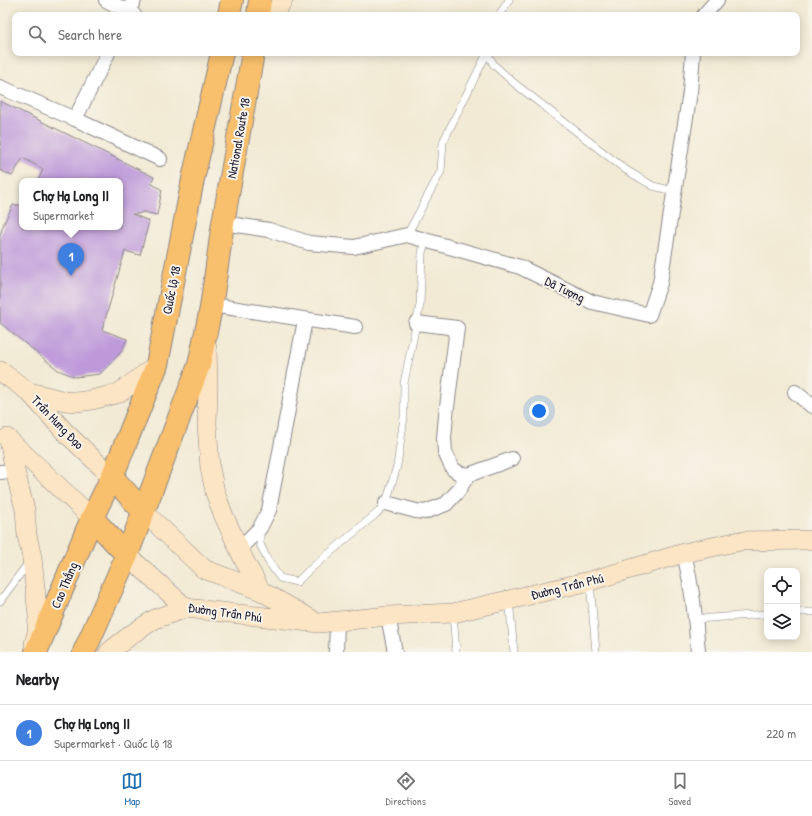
<!DOCTYPE html>
<html lang="en">
<head>
<meta charset="utf-8">
<style>
  body { margin:0; font-family:"Patrick Hand",sans-serif; background:#f2f2f2; color:#202124 }
  .controls { position:absolute; right:12px; bottom:12px; display:grid; overflow:hidden; border-radius:8px; box-shadow:0 2px 10px #0003 }
  .controls button { width:36px; height:36px; display:grid; place-items:center; padding:0; border:0; border-bottom:1px solid #e0e0e0; background:#fff; color:#202124; font:20px sans-serif }
  .you { position:absolute; left:539px; top:411px; width:14px; height:14px; margin:-10px; border:3px solid #fff; border-radius:50%; background:#1a73e8; box-shadow:0 0 0 6px #1a73e833 }
  .badge { display:grid; place-items:center; width:26px; height:26px; border-radius:50%; background:#1f6fb2; color:#fff; font-size:13px; font-weight:700 }
  .pin { position:absolute; translate:-50% -33px; filter:drop-shadow(0 1px 2px #0008) }
  .pin::after { content:''; position:absolute; top:21px; width:14px; height:12px; background:inherit; clip-path:polygon(0 0,100% 0,50% 100%) }
  .popup { position:absolute; left:19px; top:178px; width:104px; height:52px; box-sizing:border-box; display:grid; place-content:center; border-radius:8px; background:#fff; filter:drop-shadow(0 1px 3px #0005); font-size:13px; white-space:nowrap; color:#757577 }
  .popup b { font-size:15px; color:#202124 }
  .popup::after { content:''; position:absolute; left:50%; top:100%; margin-left:-8px; border:8px solid transparent; border-top-color:#fff }
  .list { margin:0; padding:0; list-style:none }
  h2 { display:flex; justify-content:space-between; align-items:center; height:52px; margin:0; padding:0 16px; font-size:17px }
  h2 small { font-size:13px; font-weight:400; color:#757577 }
  .list li { display:grid; grid-template-columns:26px 1fr auto; gap:12px; align-items:center; box-sizing:border-box; height:56px; padding:0 16px; border-top:1px solid #e0e0e0 }
  .list b { display:block; font-size:15px; white-space:nowrap }
  .list p { margin:0; font-size:13px; white-space:nowrap; color:#757577 }
  .list em { font-size:13px; font-style:normal; color:#757577 }
  .icon { flex:none; width:22px; height:22px; fill:none; stroke:currentColor; stroke-width:2; stroke-linecap:round; stroke-linejoin:round }
  .map { position:relative; flex:none; width:812px; height:652px; overflow:hidden }
  .search { position:absolute; background:#fff; box-shadow:0 2px 10px #0003; left:12px; right:12px; top:12px; height:44px; display:flex; align-items:center; gap:10px; box-sizing:border-box; padding:0 14px; border-radius:8px; color:#757577; font-size:15px }
  .sheet { height:108px; background:#fff }
  nav { display:flex; justify-content:space-around; align-items:center; box-sizing:border-box; height:56px; border-top:1px solid #e0e0e0; background:#fff; font-size:11px; color:#757577 }
  nav a { display:grid; justify-items:center; gap:2px }
  nav .on { color:#1f6fb2 }
  .map>svg:first-child { display:block }
  .building { fill:#bd99da }
  .lines { fill:none; stroke-linecap:round; stroke-linejoin:round }
  .lane-casing { stroke:#8a8688; stroke-width:8 }
  .street-casing { stroke:#8a8688; stroke-width:16 }
  .secondary-casing { stroke:#8a8688; stroke-width:20 }
  .primary-casing { stroke:#8a8688; stroke-width:24 }
  .highway-casing { stroke:#8a8688; stroke-width:24 }
  .lane { stroke:#fff; stroke-width:7 }
  .street { stroke:#fff; stroke-width:14 }
  .secondary { stroke:#fce5c4; stroke-width:19 }
  .primary { stroke:#f8bf6c; stroke-width:22 }
  .highway { stroke:#f8bf6c; stroke-width:22 }
  .labels { text-anchor:middle; stroke-width:4; stroke-linejoin:round; paint-order:stroke }
  .street-label { font-size:13px; fill:#22223b; stroke:#f7f3e8 }
</style>
</head>
<body>
<div class="map">
<svg width="812" height="652" viewBox="0 0 812 652">
  <rect width="100%" height="100%" fill="#f7f3e8"/>
  <filter id="ink" filterUnits="userSpaceOnUse"><feTurbulence type="fractalNoise" baseFrequency=".025" numOctaves="2"/><feDisplacementMap in="SourceGraphic" scale="8" xChannelSelector="R" yChannelSelector="G"/><feConvolveMatrix kernelMatrix="1 2 1 2 8 2 1 2 1" color-interpolation-filters="sRGB"/></filter>
  <filter id="wash" filterUnits="userSpaceOnUse"><feTurbulence type="fractalNoise" baseFrequency=".012" numOctaves="4" result="noise"/><feDisplacementMap in="SourceGraphic" scale="16" xChannelSelector="R" yChannelSelector="G"/><feGaussianBlur stdDeviation="0.9" result="paint"/><feColorMatrix in="noise" values="0 0 0 0 0 0 0 0 0 0 0 0 0 0 0 0 0 1.4 0 .05"/><feComposite in="paint" operator="in"/></filter>
  <g filter="url(#wash)">
    <rect width="100%" height="100%" fill="#f2ead4"/>
    <g id="blocks">
      <path class="building" d="M0 101 154 177 151 183 162 190 157 215 143 212 138 214H132L149 221 140 255 125 251 102 330 127 339 122 351 100 374 75 377 58 370 0 323V235L4 223 13 205H22V227H120V181H38L43 169 23 158 12 176 0 170Z"/>
    </g>
  </g>
  <g filter="url(#ink)">
    <use href="#blocks" fill-opacity="0" stroke="#8a8688" stroke-width="1"/>
    <g class="lines">
      <defs>
        <path id="lane" d="M499 15 509 0
          M487 53 494 65 514 83 626 170 653 186 674 191
          M407 235 441 171 443 142 487 53
          M260 528V544L268 561 280 578 297 582 308 571 376 514 386 503 397 466 404 417V383L420 305 422 253 425 241
          M590 582 596 652
          M509 600 514 652
          M0 601 29 562
          M797 612H812
          M453 613 456 652
          M696 619 767 614"/>
        <path id="street" d="M106 0 134 15
          M126 15 134 0
          M704 15 717 0
          M0 87 75 119 160 159
          M75 119 108 53
          M223 223 269 230 309 243 354 247 407 235 520 267 592 302 649 315 660 283 690 92 693 53
          M212 305 355 327
          M416 323 457 328 446 415 444 438 445 452 449 461 453 469 459 473 468 475 512 459
          M795 392 812 406
          M0 472 15 471
          M386 503 416 511 425 512 446 504 458 491 468 475
          M239 549 260 528 269 510 305 320
          M684 553C692 586 696 619 698 652
          M388 616 395 652
          M336 652 337 622"/>
        <path id="secondary" d="M274 15 283 0
          M207 348 208 388 207 424 210 468 215 492 223 514 244 560 261 591
          M0 371 29 392 65 432 112 477
          M29 392 65 401 77 402 92 400 119 393 157 365
          M7 438 92 518
          M9 440 15 471 25 510 27 535 32 558 38 616 37 633 34 644
          M143 511 204 569 261 591 311 619
          M127 555 186 608 319 623 388 616 453 613 590 581 684 553 740 541 812 540
          M109 652 132 634 155 619 186 608"/>
        <path id="primary" d="M229 15 232 0
          M258 15 260 0
          M36 652 92 518 112 477 157 365 193 179 222 53
          M84 652 127 555 199 365 211 308 223 223 253 53"/>
        <path id="highway" d="M112 477 143 511
          M92 518 127 555"/>
      </defs>
      <use href="#lane" class="lane-casing"/>
      <use href="#street" class="street-casing"/>
      <use href="#secondary" class="secondary-casing"/>
      <use href="#primary" class="primary-casing"/>
      <use href="#highway" class="highway-casing"/>
      <use href="#lane" class="lane"/>
      <use href="#street" class="street"/>
      <use href="#secondary" class="secondary"/>
      <use href="#primary" class="primary"/>
      <use href="#highway" class="highway"/>
    </g>
  </g>
  <g class="labels">
    <g class="street-label">
      <text transform="translate(238 138) rotate(-80)" y="5">National Route 18</text>
      <text transform="translate(565 289) rotate(26)" y="5">Dã Tượng</text>
      <text transform="translate(171 290) rotate(-79)" y="5">Quốc lộ 18</text>
      <text transform="translate(58 422) rotate(46)" y="5">Trần Hưng Đạo</text>
      <text transform="translate(64 585) rotate(-67)" y="5">Cao Thắng</text>
      <text transform="translate(567 586) rotate(-14)" y="5">Đường Trần Phú</text>
      <text transform="translate(225 612) rotate(8)" y="5">Đường Trần Phú</text>
    </g>
  </g>
</svg>
<div class="controls">
<button><svg class="icon" aria-label="locate" viewBox="0 0 24 24"><circle cx="12" cy="12" r="6"/><path d="M12 2v4M12 18v4M2 12h4M18 12h4"/></svg></button>
<button><svg class="icon" aria-label="layers" viewBox="0 0 24 24"><path d="M12 4l9 5-9 5-9-5zM3 14l9 5 9-5"/></svg></button>
</div>
<div class="you"></div>
<div class="pin badge" style="left:71px;top:276px;background:#3f7fe0">1</div>
<div class="popup"><b>Chợ Hạ Long II</b>Supermarket</div>
<div class="search"><svg class="icon" aria-label="search" viewBox="0 0 24 24"><circle cx="10" cy="10" r="6"/><path d="M15 15l6 6"/></svg>Search here</div>
</div>
<section class="sheet">
<h2>Nearby<small></small></h2>
<ul class="list">
<li><span class="badge" style="background:#3f7fe0">1</span><div><b>Chợ Hạ Long II</b><p>Supermarket · Quốc lộ 18</p></div><em>220 m</em></li>
</ul>
</section>
<nav>
<a class="on"><svg class="icon" aria-label="map" viewBox="0 0 24 24"><path d="M3 6l6-2 6 2 6-2v14l-6 2-6-2-6 2zM9 4v14M15 6v14"/></svg>Map</a>
<a><svg class="icon" aria-label="directions" viewBox="0 0 24 24"><path d="M12 3l9 9-9 9-9-9zM9 14v-3h6M13 9l2 2-2 2"/></svg>Directions</a>
<a><svg class="icon" aria-label="saved" viewBox="0 0 24 24"><path d="M7 4h10v16l-5-4-5 4z"/></svg>Saved</a>
</nav>
</body>
</html>
